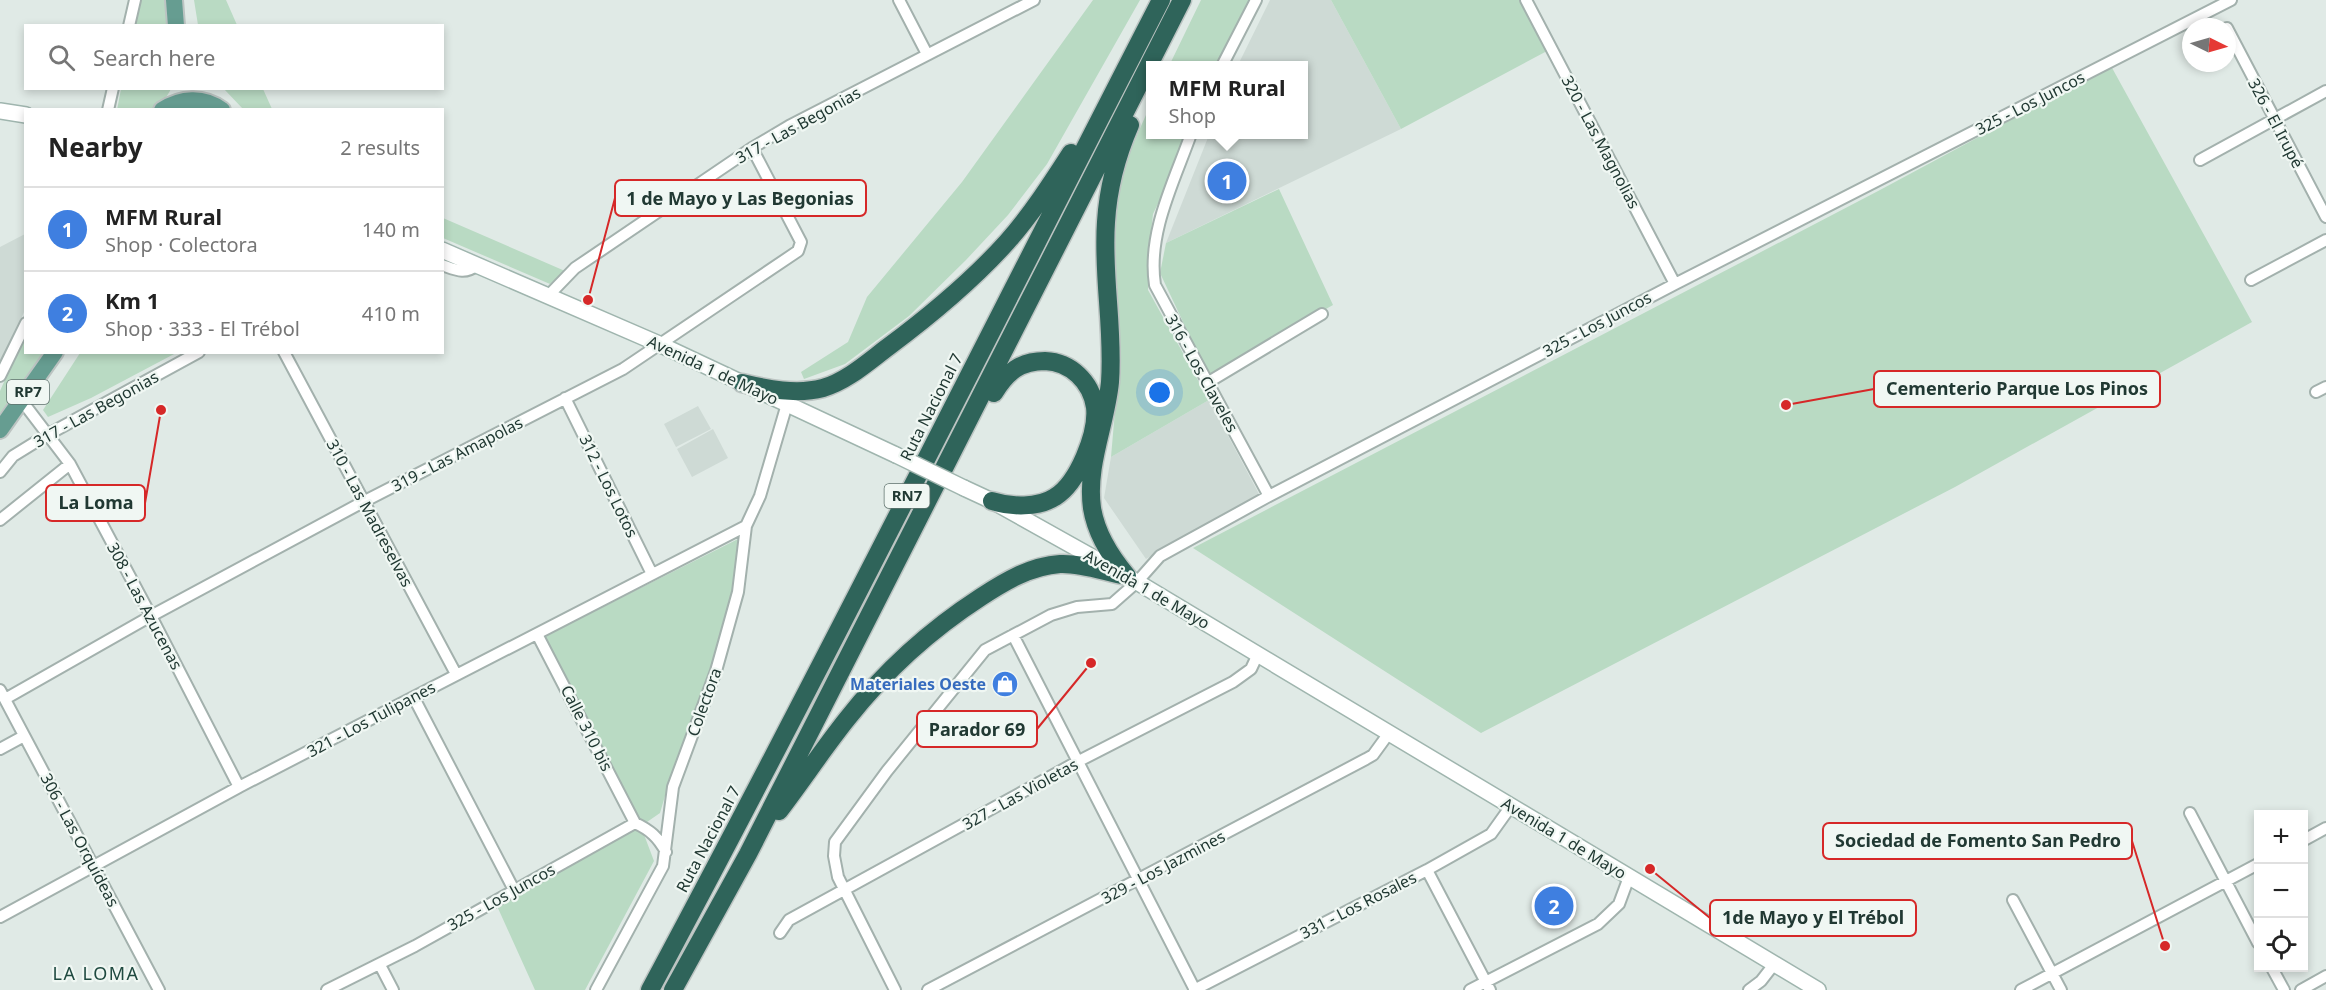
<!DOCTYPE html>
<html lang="en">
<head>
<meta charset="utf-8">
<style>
  body { margin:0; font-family:"Noto Sans",sans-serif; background:#f6f6f6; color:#222 }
  .controls { position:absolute; right:18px; bottom:18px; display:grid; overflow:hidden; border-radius:0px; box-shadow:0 3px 9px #0003 }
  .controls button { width:54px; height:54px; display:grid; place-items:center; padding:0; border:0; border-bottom:2px solid #e0e0e0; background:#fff; color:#222; font:30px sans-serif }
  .compass { position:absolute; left:2182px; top:18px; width:54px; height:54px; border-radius:50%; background:#fff; box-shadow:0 3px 9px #0003; rotate:95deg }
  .you { position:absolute; left:1160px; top:393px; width:21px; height:21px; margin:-15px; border:4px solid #fff; border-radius:50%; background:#1a73e8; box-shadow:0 0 0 9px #1a73e833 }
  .badge { display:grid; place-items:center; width:39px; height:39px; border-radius:50%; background:#7c3aed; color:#fff; font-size:20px; font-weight:700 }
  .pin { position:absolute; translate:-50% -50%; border:3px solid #fff; box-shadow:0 2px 6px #0006 }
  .popup { position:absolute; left:1146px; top:61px; width:162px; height:78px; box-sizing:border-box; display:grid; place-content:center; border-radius:0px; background:#fff; filter:drop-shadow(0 2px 4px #0005); font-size:20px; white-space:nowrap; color:#767676 }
  .popup b { font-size:22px; color:#222 }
  .popup::after { content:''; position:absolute; left:50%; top:100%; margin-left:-12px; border:12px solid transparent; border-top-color:#fff }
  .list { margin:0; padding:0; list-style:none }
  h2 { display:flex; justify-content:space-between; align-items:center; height:78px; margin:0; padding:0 24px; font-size:26px }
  h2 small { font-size:20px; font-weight:400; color:#767676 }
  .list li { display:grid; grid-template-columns:39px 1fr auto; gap:18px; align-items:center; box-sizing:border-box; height:84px; padding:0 24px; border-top:2px solid #e0e0e0 }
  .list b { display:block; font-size:22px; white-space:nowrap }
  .list p { margin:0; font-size:20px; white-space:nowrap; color:#767676 }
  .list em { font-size:20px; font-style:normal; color:#767676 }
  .icon { flex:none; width:33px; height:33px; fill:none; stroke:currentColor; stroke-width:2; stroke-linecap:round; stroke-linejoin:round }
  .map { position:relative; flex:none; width:2326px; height:990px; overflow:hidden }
  .search { position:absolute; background:#fff; box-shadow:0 3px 9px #0003; left:24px; top:24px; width:420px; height:66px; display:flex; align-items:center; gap:15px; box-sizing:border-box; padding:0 21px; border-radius:0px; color:#767676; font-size:22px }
  .panel { position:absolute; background:#fff; box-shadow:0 3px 9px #0003; left:24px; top:108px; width:420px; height:246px; border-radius:0px }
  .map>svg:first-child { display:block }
  .built { fill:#cedad5 }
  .green { fill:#b9dac3 }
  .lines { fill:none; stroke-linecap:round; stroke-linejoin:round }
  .street-casing { stroke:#a3b1ad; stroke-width:14 }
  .secondary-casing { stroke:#9fb5ae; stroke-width:18 }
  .primary-casing { stroke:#bcc4c2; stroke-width:20 }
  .highway-casing { stroke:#bcc4c2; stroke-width:21 }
  .street { stroke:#fff; stroke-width:10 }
  .secondary { stroke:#fff; stroke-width:15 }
  .primary { stroke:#669d91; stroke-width:16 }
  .highway { stroke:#2f645a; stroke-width:18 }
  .secondary-bridge-casing { stroke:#9fb5ae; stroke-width:18; stroke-linecap:butt }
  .secondary-bridge { stroke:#fff; stroke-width:15 }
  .labels { text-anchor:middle; stroke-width:4.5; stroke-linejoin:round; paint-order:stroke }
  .shield { fill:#f0f7f3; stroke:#5f726d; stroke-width:1.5 }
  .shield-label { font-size:15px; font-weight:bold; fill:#213933 }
  .street-label { font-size:16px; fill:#213933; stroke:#f0f7f3 }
  .shop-label { font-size:16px; font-weight:bold; fill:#366cbe; stroke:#f0f7f3; text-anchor:end }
  .neighbourhood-label { font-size:18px; letter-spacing:1.5px; fill:#1f4a40; stroke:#f0f7f3 }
  .leader { fill:none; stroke:#d62828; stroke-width:2 }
  .callout-dot { fill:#d62828; stroke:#f0f7f3; stroke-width:2 }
  .callout { fill:#f0f7f3; stroke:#d62828; stroke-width:2 }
  .callout-label { font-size:18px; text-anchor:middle; font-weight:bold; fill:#213933 }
</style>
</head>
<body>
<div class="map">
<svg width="2326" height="990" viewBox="0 0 2326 990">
  <rect width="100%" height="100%" fill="#e0eae6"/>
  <path class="built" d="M1270 0H1331L1401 129 1166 243 1209 135 1304 134V66L1238 65Z
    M25 234V310L0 364V247Z
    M1209 400 1259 494 1146 559 1104 498 1111 457Z
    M698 406 711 429 676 447 664 424Z
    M713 429 728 458 692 477 677 449Z"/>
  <path class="green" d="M140 0H164L170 25 134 26Z
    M194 0H226L237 25H198Z
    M1093 0H1140L1047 164 1008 215 966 260 909 316 845 364 804 379 801 372 848 342 867 297 962 182Z
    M1201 0H1255L1224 65 1169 66Z
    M1331 0H1520L1547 51 1401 129Z
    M2111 66 2252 322 1955 487 1481 733 1193 548 1880 190Z
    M121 89H171C156 117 146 109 117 110Z
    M224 89H263L272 109H243Z
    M1150 106V134L1191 135 1153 214 1149 251 1148 290 1209 400 1111 457 1120 353 1110 233 1124 164Z
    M1279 189 1333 305 1208 375 1160 273 1166 243Z
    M442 218H443L565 271 550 284 443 238Z
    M25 334 26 352 43 353 0 413V391Z
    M80 353V352L176 353 91 398 48 417 43 410Z
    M738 539 734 580 725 627 709 673 672 772 660 813 647 822 640 824 654 861 585 990H535L497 906 639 824 543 637Z"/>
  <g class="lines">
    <defs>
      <path id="street" d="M899 0 927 54
        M1526 0 1675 284
        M129 26 135 0
        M2227 28 2326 217
        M1222 66 1256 0
        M108 110 113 88
        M1191 134C1174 182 1147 233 1155 285L1269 496
        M2200 160 2326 91
        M442 265C456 270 465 275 477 265
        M2251 280 2326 240
        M548 296 575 268 752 148 789 126 1034 0
        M284 352 456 674
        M0 376 26 323
        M1207 383 1322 314
        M2316 392 2326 387
        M565 398 652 574
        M22 401 70 464 151 616 239 787
        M0 472 13 456 47 435 199 352
        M0 520 70 464
        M537 634 635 823
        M1013 635 1195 990
        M0 690 159 990
        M414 698 514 890
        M5 699 151 616 363 502 623 369 798 251 801 242 752 148
        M0 749 24 736
        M2190 813 2258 943
        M2304 840 2326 828
        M1427 870 1490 990
        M2013 900 2061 990
        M0 917 239 787 746 526
        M780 933 789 920 1077 762 1233 682 1251 669 1258 654
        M380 965 393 990
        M2272 968 2284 990
        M327 990 415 946 635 823C650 830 658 837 666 852
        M596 990 663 866 673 787 716 671 738 592 746 526 760 496 787 404
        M895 990 838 877 834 856 835 842 887 771 985 650 1051 615 1077 607 1112 604 1137 582 1160 556 1269 496 1675 284 2231 0
        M928 990 1366 759 1373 755 1389 733
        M1194 990 1427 870 1491 834 1511 806
        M1470 990 1598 924 1619 904 1629 877
        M1749 990 1761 981 1775 963
        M2021 990 2258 864
        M2301 990 2326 976"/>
      <path id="secondary" d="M0 111 26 115
        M442 250 659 344 896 455
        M964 488 992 501 1137 582 1818 990"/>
      <path id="primary" d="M174 0 176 26
        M162 110C181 98 203 96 222 110
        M0 430 55 352"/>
      <path id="highway" d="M742 383C767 389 797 395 823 388 847 381 868 362 888 347 931 315 971 282 1007 242 1031 215 1051 184 1071 153
        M992 501C1011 507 1038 508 1055 497 1078 483 1098 433 1095 407 1091 382 1071 362 1045 361 1020 361 1007 372 994 393
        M1127 576C1111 557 1096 533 1092 508 1086 465 1106 424 1110 382 1114 328 1102 275 1106 222 1108 189 1117 155 1130 125
        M779 811C802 781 823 749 847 719 884 672 930 630 981 597 1004 582 1030 566 1060 564 1082 563 1105 572 1127 576
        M650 990C825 663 991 330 1161 0
        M673 990 748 854 1182 0"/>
    </defs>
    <use href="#street" class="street-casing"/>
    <use href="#secondary" class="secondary-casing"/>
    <use href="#primary" class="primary-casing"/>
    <use href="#highway" class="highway-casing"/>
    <use href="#street" class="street"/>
    <use href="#secondary" class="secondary"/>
    <use href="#primary" class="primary"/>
    <use href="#highway" class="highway"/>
    <defs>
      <path id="secondary-bridge" d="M896 455 964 488"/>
    </defs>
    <use href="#secondary-bridge" class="secondary-bridge-casing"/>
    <use href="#secondary-bridge" class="secondary-bridge"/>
  </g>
  <defs>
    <symbol id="shop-disc" viewBox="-11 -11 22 22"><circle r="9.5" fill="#3f7fe0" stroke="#f0f7f3"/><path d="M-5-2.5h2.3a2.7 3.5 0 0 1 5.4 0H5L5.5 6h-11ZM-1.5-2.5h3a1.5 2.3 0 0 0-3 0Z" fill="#fff"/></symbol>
  </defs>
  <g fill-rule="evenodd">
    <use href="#shop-disc" x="990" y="669" width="30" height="30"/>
  </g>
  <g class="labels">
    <g class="shield">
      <rect x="7" y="380" width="42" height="24" rx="4.5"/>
      <rect x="884.5" y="484" width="45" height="24" rx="4.5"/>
    </g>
    <g class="shield-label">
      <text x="28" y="397">RP7</text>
      <text x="907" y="501">RN7</text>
    </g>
    <g class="street-label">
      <text transform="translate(2030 103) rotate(-27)" y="6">325 - Los Juncos</text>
      <text transform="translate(2276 123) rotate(62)" y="6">326 - El Irupé</text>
      <text transform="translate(798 125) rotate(-29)" y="6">317 - Las Begonias</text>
      <text transform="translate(1601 142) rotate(62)" y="6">320 - Las Magnolias</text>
      <text transform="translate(1597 324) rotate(-28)" y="6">325 - Los Juncos</text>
      <text transform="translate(713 370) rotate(25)" y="6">Avenida 1 de Mayo</text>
      <text transform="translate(1202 373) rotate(61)" y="6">316 - Los Claveles</text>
      <text transform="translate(931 407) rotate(-63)" y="6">Ruta Nacional 7</text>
      <text transform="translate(96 409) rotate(-29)" y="6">317 - Las Begonias</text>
      <text transform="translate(457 454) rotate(-27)" y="6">319 - Las Amapolas</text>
      <text transform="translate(609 486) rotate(64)" y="6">312 - Los Lotos</text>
      <text transform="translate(370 513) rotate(62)" y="6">310 - Las Madreselvas</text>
      <text transform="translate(1147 589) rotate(30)" y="6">Avenida 1 de Mayo</text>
      <text transform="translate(145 606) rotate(62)" y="6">308 - Las Azucenas</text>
      <text transform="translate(704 702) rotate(-70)" y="6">Colectora</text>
      <text transform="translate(371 719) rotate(-28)" y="6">321 - Los Tulipanes</text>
      <text transform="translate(587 728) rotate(63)" y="6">Calle 310 bis</text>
      <text transform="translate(1020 794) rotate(-29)" y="6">327 - Las Violetas</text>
      <text transform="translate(1564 838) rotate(31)" y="6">Avenida 1 de Mayo</text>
      <text transform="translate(708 839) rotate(-62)" y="6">Ruta Nacional 7</text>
      <text transform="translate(80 840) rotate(62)" y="6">306 - Las Orquídeas</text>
      <text transform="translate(1163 867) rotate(-28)" y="6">329 - Los Jazmines</text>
      <text transform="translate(501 897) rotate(-29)" y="6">325 - Los Juncos</text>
      <text transform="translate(1358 905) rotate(-27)" y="6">331 - Los Rosales</text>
    </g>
    <g class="shop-label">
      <text x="986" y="690">Materiales Oeste</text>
    </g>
    <g class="neighbourhood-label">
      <text x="96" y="980">LA LOMA</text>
    </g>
  </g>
  <path class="leader" d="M588 300L615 198M1786 405L1874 389M161 410L145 503M1091 663L1037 729M2165 946L2132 841M1650 869L1710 918"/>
  <g class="callout-dot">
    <circle cx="588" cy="300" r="6"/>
    <circle cx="1786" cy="405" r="6"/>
    <circle cx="161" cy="410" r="6"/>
    <circle cx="1091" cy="663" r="6"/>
    <circle cx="2165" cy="946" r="6"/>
    <circle cx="1650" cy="869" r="6"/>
  </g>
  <g class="callout">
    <rect x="615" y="180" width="251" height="36" rx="6"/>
    <rect x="1874" y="371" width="286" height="36" rx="6"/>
    <rect x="46" y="485" width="99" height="36" rx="6"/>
    <rect x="917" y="711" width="120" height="36" rx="6"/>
    <rect x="1823" y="823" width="309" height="36" rx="6"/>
    <rect x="1710" y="900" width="206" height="36" rx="6"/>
  </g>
  <g class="callout-label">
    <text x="740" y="205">1 de Mayo y Las Begonias</text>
    <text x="2017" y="395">Cementerio Parque Los Pinos</text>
    <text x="96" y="509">La Loma</text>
    <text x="977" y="736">Parador 69</text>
    <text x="1978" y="847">Sociedad de Fomento San Pedro</text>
    <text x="1813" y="924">1de Mayo y El Trébol</text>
  </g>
</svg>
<div class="controls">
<button>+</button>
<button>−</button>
<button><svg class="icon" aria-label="locate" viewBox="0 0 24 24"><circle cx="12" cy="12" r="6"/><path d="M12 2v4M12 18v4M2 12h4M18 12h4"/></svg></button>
</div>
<svg class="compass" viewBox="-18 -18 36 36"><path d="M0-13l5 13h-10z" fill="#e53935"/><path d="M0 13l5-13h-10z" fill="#767676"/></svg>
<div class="you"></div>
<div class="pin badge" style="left:1227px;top:181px;background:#3f7fe0">1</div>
<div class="popup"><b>MFM Rural</b>Shop</div>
<div class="pin badge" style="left:1554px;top:906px;background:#3f7fe0">2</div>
<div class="search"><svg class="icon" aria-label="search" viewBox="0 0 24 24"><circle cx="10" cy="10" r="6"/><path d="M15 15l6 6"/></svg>Search here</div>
<section class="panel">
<h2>Nearby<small>2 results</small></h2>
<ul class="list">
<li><span class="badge" style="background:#3f7fe0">1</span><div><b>MFM Rural</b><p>Shop · Colectora</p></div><em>140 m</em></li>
<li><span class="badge" style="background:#3f7fe0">2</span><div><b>Km 1</b><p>Shop · 333 - El Trébol</p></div><em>410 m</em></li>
</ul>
</section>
</div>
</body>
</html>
